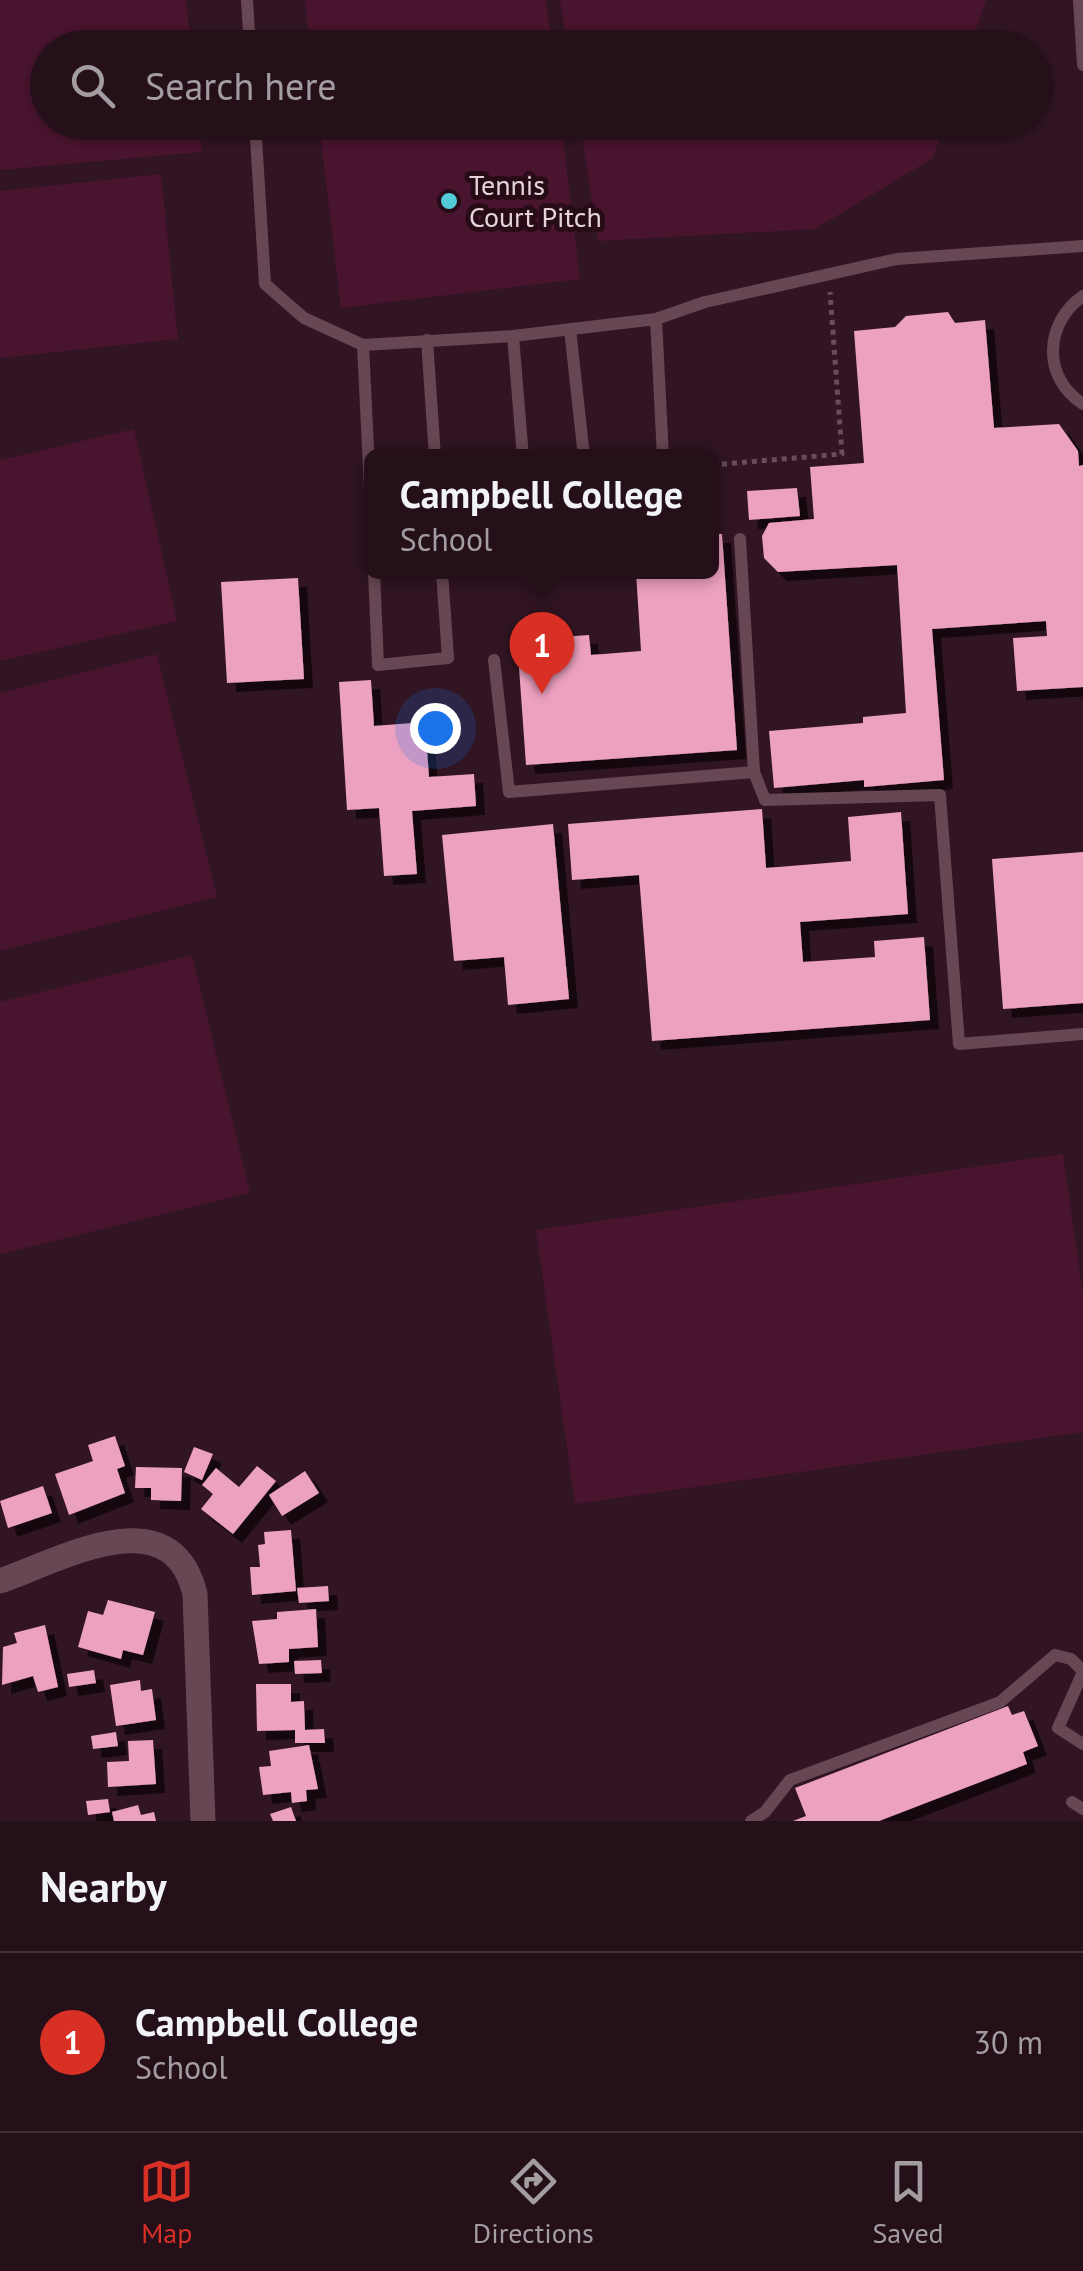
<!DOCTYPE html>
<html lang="en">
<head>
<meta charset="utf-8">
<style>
  body { margin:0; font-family:"PT Sans",sans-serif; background:#311e27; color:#f1f3f6 }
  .you { position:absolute; left:435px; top:728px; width:35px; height:35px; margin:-25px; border:8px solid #fff; border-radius:50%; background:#1a73e8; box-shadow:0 0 0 15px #1a73e833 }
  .badge { display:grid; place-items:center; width:65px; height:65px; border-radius:50%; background:#d93025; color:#fff; font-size:32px; font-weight:700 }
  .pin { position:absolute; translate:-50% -82px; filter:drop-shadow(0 2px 5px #0008) }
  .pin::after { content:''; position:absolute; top:52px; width:35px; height:30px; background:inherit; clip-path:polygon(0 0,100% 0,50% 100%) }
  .popup { position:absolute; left:364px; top:449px; width:355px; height:130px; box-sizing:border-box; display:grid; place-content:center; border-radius:15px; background:#25101a; filter:drop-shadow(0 2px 8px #0005); font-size:32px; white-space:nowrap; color:#a39da2 }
  .popup b { font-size:38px; color:#f1f3f6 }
  .popup::after { content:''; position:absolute; left:50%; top:100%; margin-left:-20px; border:20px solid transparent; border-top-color:#25101a }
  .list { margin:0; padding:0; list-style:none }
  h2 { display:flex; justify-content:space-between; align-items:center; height:130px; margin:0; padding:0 40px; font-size:42px }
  h2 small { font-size:32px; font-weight:400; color:#a39da2 }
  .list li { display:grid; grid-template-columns:65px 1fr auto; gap:30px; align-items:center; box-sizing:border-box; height:180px; padding:0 40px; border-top:2px solid #423039 }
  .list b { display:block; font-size:38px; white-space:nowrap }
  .list p { margin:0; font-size:32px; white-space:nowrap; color:#a39da2 }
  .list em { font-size:32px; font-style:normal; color:#a39da2 }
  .icon { flex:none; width:55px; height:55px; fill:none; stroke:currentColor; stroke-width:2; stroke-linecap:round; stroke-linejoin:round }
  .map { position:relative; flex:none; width:1083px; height:1821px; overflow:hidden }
  .search { position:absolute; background:#25101a; box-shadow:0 2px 8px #0004; left:30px; right:30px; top:30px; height:110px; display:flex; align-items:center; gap:25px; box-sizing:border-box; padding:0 35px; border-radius:55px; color:#a39da2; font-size:38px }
  .sheet { height:310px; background:#25101a }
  nav { display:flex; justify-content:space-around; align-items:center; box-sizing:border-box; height:140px; border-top:2px solid #423039; background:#25101a; font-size:28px; color:#a39da2 }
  nav a { display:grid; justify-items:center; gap:5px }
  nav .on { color:#d93025 }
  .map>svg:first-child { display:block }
  .green { fill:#49142e }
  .building { fill:#eda1c0; filter:url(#shadow) }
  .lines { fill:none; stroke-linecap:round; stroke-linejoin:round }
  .path { stroke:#684e5a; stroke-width:5; stroke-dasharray:5 5; stroke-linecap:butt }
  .service { stroke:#674754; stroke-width:12 }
  .minor { stroke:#674754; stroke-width:25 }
  .poi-dot { fill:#52cbd7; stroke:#270c18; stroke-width:4 }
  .labels { text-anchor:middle; stroke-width:10; stroke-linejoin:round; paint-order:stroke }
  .poi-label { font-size:28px; fill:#e6d3da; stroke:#270c18; text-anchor:start }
</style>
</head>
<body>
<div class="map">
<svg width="1083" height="1821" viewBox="0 0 1083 1821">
  <defs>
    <filter id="shadow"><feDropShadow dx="9" dy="9" stdDeviation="0" flood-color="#0009"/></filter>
  </defs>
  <rect width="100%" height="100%" fill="#311522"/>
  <path class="green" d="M0 0H186L191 47 48 48V122L199 123 202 152 0 170Z
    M305 0H546L552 47H310Z
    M560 0H986L970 47 568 48Z
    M319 123H561L580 279 341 308Z
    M580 123V122L945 123 933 158 815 229 598 241Z
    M161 174 178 339 0 358V191Z
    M134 429 177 621 0 661V460Z
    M157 654 217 897 0 951V693Z
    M192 955 250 1193 0 1254V1002Z
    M1063 1154 1083 1294V1432L575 1504 536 1230Z"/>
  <path class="building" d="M948 312 955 323 985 320 994 428 1059 424 1078 451 1079 466 1083 465V687L1017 691 1013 638 1047 636 1046 621 932 629 944 780 864 787V780L774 788 769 731 863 723V717L906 713 897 565 778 572 764 558 762 536 769 523 814 519 810 467 864 463 854 331 895 327 906 316Z
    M797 488 800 516 749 520 747 491Z
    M712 534H722L737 750 526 765 517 640 589 635 591 655 641 651 636 572H712Z
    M298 578 304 679 227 683 221 582Z
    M371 680 374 726 425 722 429 777 474 774 476 806 412 811 417 874 384 876 379 808 347 810 339 682Z
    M762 809 766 868 851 861 848 817 901 812 908 914 800 922 803 962 875 957 874 941 924 937 930 1020 652 1041 639 875 572 880 568 824Z
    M553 824 569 999 508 1005 504 957 454 961 442 835Z
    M1083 852V1003L1003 1009 992 859Z
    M115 1436 125 1466 117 1469 125 1493 69 1515 55 1474 93 1461 88 1445Z
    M194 1447 213 1454 202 1480 184 1472Z
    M257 1466 276 1481 233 1534 201 1509 213 1494 202 1485 216 1468 239 1487Z
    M136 1467 182 1468 181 1501 151 1500V1488H135Z
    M305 1471 319 1493 282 1516 269 1495Z
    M43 1486 52 1513 8 1528 0 1501Z
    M291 1530 296 1591 252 1595 250 1567H260L258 1545 265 1544 264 1532Z
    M328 1586 329 1601 299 1603 297 1588Z
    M108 1600 155 1612 143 1655 123 1650 121 1659 78 1647 88 1611 103 1615Z
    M316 1609 318 1647 289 1649V1662L259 1664 252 1621 277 1619V1612Z
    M45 1625 58 1687 38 1692 33 1676 2 1685 3 1647 17 1643 14 1633Z
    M321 1660 322 1673 295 1674 294 1661Z
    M94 1670 96 1683 69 1687 67 1674Z
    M140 1680 141 1691 152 1689 156 1720 116 1726 110 1685Z
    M256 1684H291V1702L304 1701 305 1730 324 1729 325 1743H295V1730L257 1731Z
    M1008 1706 1012 1715 1024 1711 1038 1746 1023 1752 1027 1764 879 1821H793L806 1816 795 1788Z
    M116 1732 118 1746 93 1749 91 1736Z
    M153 1740 156 1784 108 1787 107 1762 129 1761 128 1741Z
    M309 1745 318 1789 306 1790 307 1801 292 1803 291 1792 263 1795 259 1767 271 1766 269 1751Z
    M108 1799 110 1812 88 1815 86 1801Z
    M138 1805 141 1815 154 1812 156 1821H114L112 1812Z
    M291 1807 296 1821H273L270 1814Z"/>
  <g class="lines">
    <path class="path" d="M712 465 842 454 830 292"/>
    <path class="service" d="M247 0 250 48
      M1079 0 1083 65
      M255 122 265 284 304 318 363 345 513 336 656 319 705 302 897 259 1083 246
      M1083 296C1044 323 1042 378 1083 404
      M656 319 663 457
      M570 329 584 457
      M513 336 523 457
      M427 340 435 457
      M363 345 372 531
      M740 539 754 772
      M374 572 378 665 448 658 442 572
      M494 660 509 792 754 772 765 800 940 795 959 1044 1083 1034
      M1083 1672 1058 1728 1083 1744
      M1072 1802 1083 1809
      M751 1821 765 1812 790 1780 1000 1702 1055 1655 1071 1659 1083 1671"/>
    <path class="minor" d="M0 1581C63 1559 171 1496 195 1594L203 1821"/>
  </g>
  <circle class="poi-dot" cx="449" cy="201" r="10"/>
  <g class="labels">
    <g class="poi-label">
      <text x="469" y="195">Tennis<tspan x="469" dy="32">Court Pitch</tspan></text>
    </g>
  </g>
</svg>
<div class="you"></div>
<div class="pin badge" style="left:542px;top:694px">1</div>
<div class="popup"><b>Campbell College</b>School</div>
<div class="search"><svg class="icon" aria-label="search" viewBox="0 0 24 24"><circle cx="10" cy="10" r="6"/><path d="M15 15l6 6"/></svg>Search here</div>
</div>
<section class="sheet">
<h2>Nearby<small></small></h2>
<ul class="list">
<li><span class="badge">1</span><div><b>Campbell College</b><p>School</p></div><em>30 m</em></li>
</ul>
</section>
<nav>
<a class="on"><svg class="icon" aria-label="map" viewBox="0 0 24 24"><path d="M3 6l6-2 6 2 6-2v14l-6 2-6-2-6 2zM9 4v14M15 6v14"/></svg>Map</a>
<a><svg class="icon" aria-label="directions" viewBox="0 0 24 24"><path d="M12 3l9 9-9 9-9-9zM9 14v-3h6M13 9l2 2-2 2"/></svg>Directions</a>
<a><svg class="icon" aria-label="saved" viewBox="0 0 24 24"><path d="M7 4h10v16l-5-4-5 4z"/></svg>Saved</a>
</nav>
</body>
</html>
